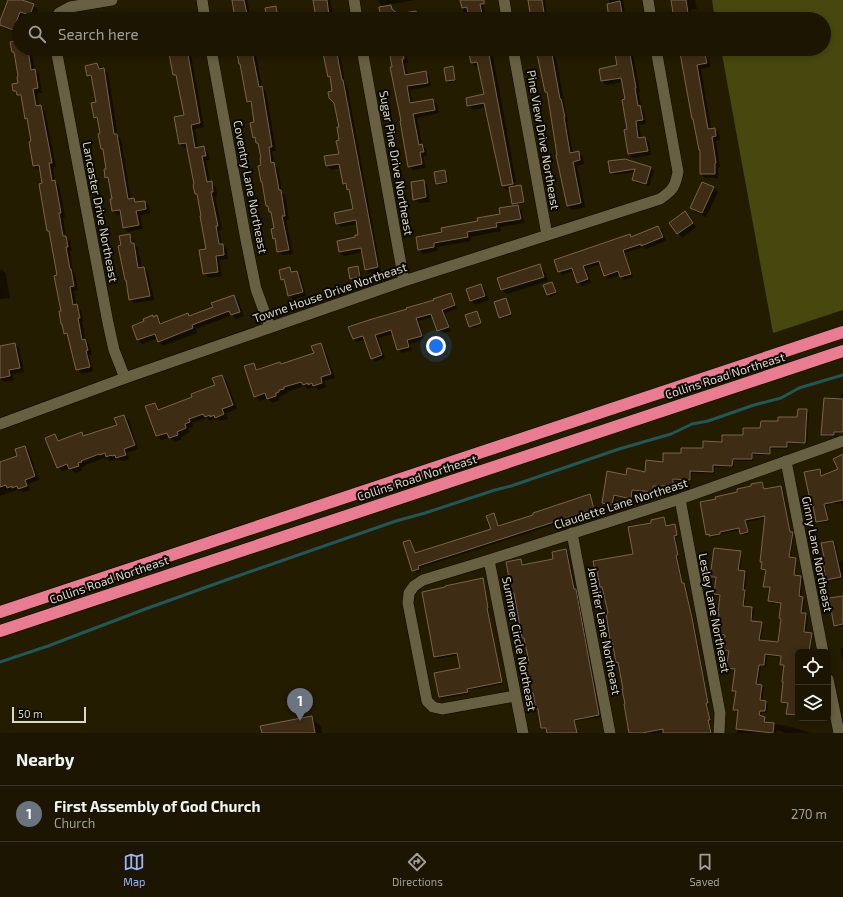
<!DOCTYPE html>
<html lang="en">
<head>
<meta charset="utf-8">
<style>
  body { margin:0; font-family:"Exo 2",sans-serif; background:#241e0b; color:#f1f3f6 }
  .controls { position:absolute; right:12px; bottom:12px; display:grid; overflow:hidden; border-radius:6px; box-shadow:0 2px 6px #0003 }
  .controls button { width:36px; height:36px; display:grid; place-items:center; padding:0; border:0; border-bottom:1px solid #393423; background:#1b1501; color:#f1f3f6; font:20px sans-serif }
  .scale { position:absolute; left:12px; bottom:10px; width:74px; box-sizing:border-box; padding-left:4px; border:2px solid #dcd8c7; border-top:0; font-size:11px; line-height:14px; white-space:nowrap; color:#dcd8c7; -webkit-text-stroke:3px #0a0701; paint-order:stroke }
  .you { position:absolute; left:436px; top:346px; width:14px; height:14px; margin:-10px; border:3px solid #fff; border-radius:50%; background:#1a73e8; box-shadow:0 0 0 6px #1a73e833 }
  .badge { display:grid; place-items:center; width:26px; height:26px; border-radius:50%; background:#9ab5fd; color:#fff; font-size:13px; font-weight:700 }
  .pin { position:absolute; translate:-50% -33px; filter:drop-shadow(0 1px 2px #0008) }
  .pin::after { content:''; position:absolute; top:21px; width:14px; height:12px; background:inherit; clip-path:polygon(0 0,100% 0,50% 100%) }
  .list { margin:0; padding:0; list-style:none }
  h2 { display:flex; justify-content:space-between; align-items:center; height:52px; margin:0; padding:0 16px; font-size:17px }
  h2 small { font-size:13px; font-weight:400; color:#a09f99 }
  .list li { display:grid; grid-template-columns:26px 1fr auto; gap:12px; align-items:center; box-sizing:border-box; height:56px; padding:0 16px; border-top:1px solid #393423 }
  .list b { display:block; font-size:15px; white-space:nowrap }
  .list p { margin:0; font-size:13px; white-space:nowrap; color:#a09f99 }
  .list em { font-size:13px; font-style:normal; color:#a09f99 }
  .icon { flex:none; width:22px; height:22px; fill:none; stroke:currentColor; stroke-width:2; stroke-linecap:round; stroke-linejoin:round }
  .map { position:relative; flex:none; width:843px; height:733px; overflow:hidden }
  .search { position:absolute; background:#1b1501; box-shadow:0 2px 6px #0003; left:12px; right:12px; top:12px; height:44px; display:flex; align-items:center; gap:10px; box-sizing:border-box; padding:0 14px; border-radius:22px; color:#a09f99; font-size:15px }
  .sheet { height:108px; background:#1b1501 }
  nav { display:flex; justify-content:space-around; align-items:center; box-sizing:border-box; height:56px; border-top:1px solid #393423; background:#1b1501; font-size:11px; color:#a09f99 }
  nav a { display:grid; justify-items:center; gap:2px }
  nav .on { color:#9ab5fd }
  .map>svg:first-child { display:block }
  .green { fill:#47480d }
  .shadow { fill:#0007 }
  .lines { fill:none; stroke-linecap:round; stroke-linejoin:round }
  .stream { stroke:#235657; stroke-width:3 }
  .building { fill:#3f2c15; stroke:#79634b }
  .street-casing { stroke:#0d0600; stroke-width:12 }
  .highway-casing { stroke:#0d0600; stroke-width:13 }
  .street { stroke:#686042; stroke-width:11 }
  .highway { stroke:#e87c90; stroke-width:12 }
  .labels { text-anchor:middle; stroke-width:4; stroke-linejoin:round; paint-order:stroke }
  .street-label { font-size:12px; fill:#dcd8c7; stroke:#0a0701 }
</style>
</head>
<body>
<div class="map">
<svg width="843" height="733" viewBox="0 0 843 733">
  <rect width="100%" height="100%" fill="#241c01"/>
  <path class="green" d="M712 0H843V310L773 333 721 49H824V19H715Z"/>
  <path class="shadow" d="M9 0H19L33 5 38 10 34 19 24 15 23 19H19V30L18 33 4 28 0 24Z
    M232 0H247L251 19H232V18H236Z
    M314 0H330L334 19H317Z
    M378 0H415L382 6 379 2Z
    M461 0H482L486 17 478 19H467L465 17Z
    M529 0H545L547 16 549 19H532Z
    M609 0H623L626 19H603L602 15 609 14Z
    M672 0H695L697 9 690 10 692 19H675Z
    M177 12 181 16 182 19H168L167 14Z
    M416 12 420 16 421 19H382Z
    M19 42V49H34L35 54 32 55 35 70 39 74 42 93H37L39 107 41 106 45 111 56 167H53L55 182 59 185 65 217H63L66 237 70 241 72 251H70L73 272 75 274 78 290 74 291 76 306 81 310 83 322H82L85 339 89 344 92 354 89 355 93 371 82 374 77 369 69 337 65 333 58 276 50 233 48 231 43 184 41 170H38L34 166 33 142 28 121 26 118 23 99 14 91 19 83V77L15 54 13 52Z
    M85 49H106L89 52Z
    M170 49H190L204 127 195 129 198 149 204 148 208 152 210 160H206L210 183 211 182 216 187 217 196H215L222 230H219L222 245 227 249 228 259 219 260 222 276 209 278 204 274 207 250 202 217 199 197 195 194V185L187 147 185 148 180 144 185 116 178 79 174 75Z
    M242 49H255L262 88 266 91 276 151H272L275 165 278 168 282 193 285 195 289 220H286L293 254 282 255 278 251 276 241 274 238 275 229 273 214 267 206 262 166V159L260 146 254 137 255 123 252 105 247 101Z
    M318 49H331V52L322 53Z
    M388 49H409V52L406 53 408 63H405L408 75 425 72 429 76 431 86 410 90 413 104 433 100 437 104 439 113 417 118 422 145 426 149 427 156H423L426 168 413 170 409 166 390 53 388 52Z
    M464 49H490L492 50 516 182 504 185V187L516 184 517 186H520L522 188 525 203 517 205 522 211 524 223 500 227 501 231 471 237V241L437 247 438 251 423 254 419 249 443 233 501 215 516 207 513 203 511 189 507 190 502 186 486 107 473 110 468 106 485 95 479 66 476 67 472 62 469 50 465 51Z
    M538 49H554L568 121H567L573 153 578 152 583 157 584 164 577 166 585 207 572 210 567 205 548 94 546 92Z
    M615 49H632L640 92H639L641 108 644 111 646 124 639 125 641 138H645L649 142 651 155 633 158 628 153 629 130 626 100 623 82 606 85 602 81 600 70 619 66Z
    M700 50 709 60 711 67 701 69 711 129H715L719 133 720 140 716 141 720 167H718V178H705L701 174V151L700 150 695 121 693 119 681 54Z
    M337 55 341 59 345 84 347 85 381 271 369 273 366 269 363 252 344 256 340 252 360 235 358 224 341 227 337 223 354 210 351 193 344 184 341 168 331 170 327 166 326 157 340 154 341 141 340 128 331 79 328 76Z
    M97 64 108 73 118 136 121 139 131 200 134 199 138 203 145 202 149 206 150 213 140 215 143 229 128 232 124 228 122 214 117 215 113 211V200L110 180 106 177 107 169 104 151 101 148V134L99 122 95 118 97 103 92 80 88 75Z
    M452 67 454 69 456 81 449 83 447 81Z
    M610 162 651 167 654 171 649 186 636 183 633 179 635 172 614 175 611 172Z
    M445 171 447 173 449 183 439 185 437 183Z
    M423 181 427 185 430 202 419 203 414 199Z
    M714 188 718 192 706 217 695 212 691 208Z
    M689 217 696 227 682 238 670 223Z
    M658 227 662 230 666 241 646 249 644 247 625 253 633 277 624 280 620 275 608 279 605 275 601 264 586 269 591 282 582 286 578 282 574 271 562 275 560 272 577 267 576 265 560 270V272L559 271 555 260 630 235 632 237Z
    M129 235 134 240 135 245 138 248 142 268H144L148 272 154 300 134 303 130 299 127 281 126 280 122 246Z
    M539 266 544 270 548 281 507 294 502 290 499 279Z
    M358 267 360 269 362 278 353 280 351 278Z
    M290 268 294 272H297L301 276 306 296 293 299 289 295 286 283 282 279Z
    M2 269 6 274 10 298 0 299V270Z
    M552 283 554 285 557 294 550 297 548 295Z
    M481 285 485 289 489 300 475 305 471 300Z
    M450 294 454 298 457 309 445 313 451 331 442 334 438 331 433 317 419 321 424 339 410 344 412 350 402 353 398 349 393 334 378 338 385 358 375 362 372 358 365 339 357 342 354 339 350 328 435 301Z
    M233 296 238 300 244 316 236 319 232 315 196 329 197 333 163 346 159 341 158 338 142 344 138 340 145 322 152 316 154 318 157 316 161 321 162 324 187 314 190 317 214 308Z
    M506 299 507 301 512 316 502 319 500 317Z
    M477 313 479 314 482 325 472 328 470 326Z
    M15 344 19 348 24 372 13 374 14 380 4 382 0 378V347Z
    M321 344 325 349 335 378 324 381 326 387 318 390 316 387 313 388 312 387 308 389 305 386 287 392 288 393 279 397 280 400 272 403 267 398 260 401 255 396 253 364 258 370 280 363 282 365 315 354Z
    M222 376 226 380 237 409 226 413 228 419 220 421 218 419 215 420 214 419 210 421 207 418 192 423 193 427 188 428 190 432 181 437 182 439 174 442 170 437 161 440 157 436 146 407 155 404 160 410 193 398 216 386Z
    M841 394H843V433H836V437L824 436 822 434 841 400Z
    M798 410 807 411H806L804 444 789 443 788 449H771V455H753V461H734V467H715L714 474 692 473 691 481H675V487H655L654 494 634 492 632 500 616 496 614 506 605 504 603 503 608 473 627 476 628 469 646 473 647 461 664 463V454H682V449L704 450V442L723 443V436H744V429H761L762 422H779V418H798Z
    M808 412H809L807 444H806Z
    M124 416 129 420 138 449 127 453 129 459 122 461 119 459 117 460 116 459 111 461 108 458 105 459 104 458 85 465V466L81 468 82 470 75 473 70 468 62 471 58 467 55 435 60 441 81 433 85 437 118 426Z
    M25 447 29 451 39 480 28 484 30 490 23 492 21 490 18 491 17 490 0 496V463L19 457Z
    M843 456V507L841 503 836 504 828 499 829 505 826 506 829 522 819 523 817 521 820 470 822 472 823 477 839 470Z
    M762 483 764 485 765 490 781 487 783 489 791 533 794 535 791 558 795 559 797 561 795 576 801 577 803 579 801 597 803 598 805 600 803 614H806L808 616 806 633 811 634 813 635 811 652H798V716L789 715 787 713 788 704 784 703 782 701 785 666H783L781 664 782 657 767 656 766 667 761 666 758 685H762L764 687 762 701 766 702 768 704 767 713 762 712 761 716 764 718 766 720V723L788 726 811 733H785L777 730 776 733H737L739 712 736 711 734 709 737 692H735L733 690 735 670 729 669 727 668 729 652H726L724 650 726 636 720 635 718 633 721 596H717L715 594 717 579 713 578 711 576 740 552 742 554 740 571H745L747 573 745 591 746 593 745 607 752 608 754 610 752 622 761 623 763 625 761 641 779 643 782 620 780 618 781 604 771 603 769 601 770 589 766 588 764 586 766 571H764L762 569V563L761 561 766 518 747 522 749 534 743 535 741 533 740 530 721 534V535L712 537 707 534 739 493Z
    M590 496 591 497 596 511 420 568 421 571 415 572 413 570 410 541 412 543 415 554 492 530 493 514 495 516 499 527Z
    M664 518 666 520 667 526 674 525 676 527 678 537H676L679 556 678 557 683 584 686 586 694 621 709 704 708 705 711 721 709 722 712 733H630L620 664 617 662 613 641 611 639 609 614 603 588 601 587 597 572 595 571 635 554 652 524Z
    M834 541 836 544 839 562 843 560V579L829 581 827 579 825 558 822 544Z
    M566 550 568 552 576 590 577 592 601 717 575 721 577 733H548V729L544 730 542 728 539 711 537 709 534 695 532 693 530 663 526 640 523 637 515 595 513 593 520 560 522 562 523 566 554 560Z
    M482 579 484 581 489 609 488 610 503 684 469 690V694L442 699 440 697 436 674 462 669 459 655 437 659 435 657 423 592 446 588Z
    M843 597V626L837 627 835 625Z
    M843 648V662L840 649Z
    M312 717 321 727 322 733H263Z
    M812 718H827V720Z"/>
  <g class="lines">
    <path class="stream" d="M0 662 48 646 148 608 229 579 396 521 425 513 495 490 511 486 619 449 671 434 692 424 708 421 754 405 781 398 799 388 843 375"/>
  </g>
  <path class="building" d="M8 0H22L34 4 30 15 20 12 13 30 0 25V21Z
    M232 0H244L248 19H235Z
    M313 0H327L329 15 316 18Z
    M460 0H484V4H480L482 14 468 16 467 7 462 8Z
    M528 0H542L545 19H531Z
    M671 0H686L689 19H674Z
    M620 1 623 19H609L607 4Z
    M391 5 392 9 398 14 416 11 418 19H381L379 7Z
    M276 6 278 19H267L265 8Z
    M19 41V49H28L31 70 35 69 38 88 33 89 36 106 41 105 52 163H49L52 181 55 180 61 213H59L63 236H66L68 247H66L70 269H71L74 286 70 287 73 305 77 304 80 318H78L82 340 85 339 88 350 86 351 90 367 76 370 67 333 64 334 62 324H61L59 311H61L54 276 57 275 49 231H47L39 184 42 183 39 165 33 166 29 142 31 141 27 118 25 119 21 95H17L16 91H13L12 84 18 83 17 77 18 76 14 52H12L10 42Z
    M172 49H187L200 123 191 125 195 148 204 146 206 156H202L207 182 212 181 213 192H211L218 226H216L219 244H223L224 255 216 256 218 272 203 274 199 250 206 249 200 216H201L197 194H195L193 185 194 184 186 143 179 144 174 117 184 115 176 75H173L169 54 173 53Z
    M322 49H336L342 80H343L378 267 365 270 361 248 339 252 337 241 355 237V235H358L356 220 336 224 334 213 353 209 349 189 347 190 346 183 343 184 339 164 326 166 324 156 339 154 336 141 339 140 337 127H339L334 103 329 98 328 92 332 91 330 76 328 77Z
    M389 49H403L404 59H402L405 75 426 71 428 83 407 86 410 103 433 99 435 110 413 114 419 145 422 144 424 152H420L422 164 408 167 400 121H401L390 67H392Z
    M475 49H488L513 184 502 186 484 103 467 106 466 98 484 94 477 62 471 63 469 54 475 52Z
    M536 49H551L560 99H561L565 117H564L570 153 579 151 580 160 573 162 581 203 567 206 556 155H557L547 92H545Z
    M614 49H629L636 88H635L638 106 640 105 643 120 636 121 638 138 645 137 648 151 628 154 624 130 627 129 622 100 625 99 621 78 601 81 599 69 617 65Z
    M687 49H700L701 55H705L707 63 697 65 708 129 715 128 716 136 712 137 716 163H715V174H700V150H699L693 119H692L680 53 688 51Z
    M252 51 259 87 262 86 272 147H269L271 163 274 162 279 190H281L285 216H282L289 250 277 252 275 238 273 239 271 229 274 228 271 212H269L268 206H266L262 182H261L258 166 261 165 260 158H261L258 143H256L255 137 253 138 250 123 254 122 251 101 247 102 240 64H239L237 53Z
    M97 63 99 69 104 68 114 134H117L128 199 134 198 135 202 145 201 146 209 136 211 139 225 123 228 120 210 112 211 110 199H112L108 177 105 178 104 169H106L103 149H101L98 134 100 133 97 117 94 118 91 103 96 102 91 75 87 76 85 66Z
    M453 66 455 80 446 81 444 68Z
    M625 159 651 167 646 184 632 180 635 169 610 173 608 161Z
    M445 170 447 182 436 184 434 172Z
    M424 180 426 197 413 200 411 182Z
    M702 182 714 187 702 213 690 208Z
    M521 185 524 202 512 204 509 187Z
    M518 205 521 219 496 223 497 227 467 232 468 237 434 243V247L418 250 416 237 442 232 441 228 478 221 477 218 500 214 499 208Z
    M685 211 693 223 677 234 669 223Z
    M658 226 663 237 641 246V244L623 250 631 274 620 277 618 271 604 276 599 261 583 266 588 279 577 283 572 268 558 272 554 260 630 234 631 237Z
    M130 234 131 243H134L138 268 144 267 150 296 129 300 126 280H125L118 246 121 245 119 236Z
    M540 264 544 277 501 290 497 278Z
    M358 266 360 277 350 279 348 268Z
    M290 267 291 272 297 271 303 292 288 296 284 279 281 280 279 270Z
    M552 282 556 292 547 295 543 285Z
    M481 284 485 296 470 301 466 289Z
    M451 293 455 305 442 310 449 327 437 331 431 314 416 318 422 336 407 340 409 347 397 350 391 330 375 335 382 355 371 359 363 336 353 339 348 327 369 320 407 309 406 308 434 300 433 299Z
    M234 295 240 312 231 315 229 311 192 325 193 328 158 342 155 334 137 340 132 326 144 321 143 319 153 315V317L157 315 160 324 188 313 189 316 213 307 211 303Z
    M506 298 511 314 499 318 494 302Z
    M477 311 481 323 469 327 465 315Z
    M15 343 20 368 9 370 10 376 0 378V346Z
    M321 343 331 374 321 377 322 383 313 386 312 383 308 385V383L303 385 301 382 284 387V389L279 390V392L276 393V396L267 399 265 393 254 397 244 366 254 363 256 370 280 362 281 364 314 353 311 346Z
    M222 375 233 405 222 409 224 414 215 418 214 415 210 417V415L205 417 203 414 189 419 190 422 185 424 186 428 177 432 178 435 169 438 167 433 156 436 145 406 155 403 158 410 192 397 191 394 215 385 212 378Z
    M824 398 843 399V432H834V435H821Z
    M798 409H807L805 443 787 442V447H770V454L752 453V459H733L732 466 713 465V472L690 471V480L673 479V486H653V492L632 490 631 499 614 495 612 505 602 503 607 471 626 475 627 468 645 472 646 460 663 462V453H681V448H703V441L722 442V435H743V428H760L761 421H778V417H797Z
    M124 415 135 445 124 449 126 455 116 458 115 455 112 456 111 455 106 457 105 453 100 455 99 454 81 461 82 462 78 463 79 466 69 469 67 464 57 468 45 438 55 434 58 441 82 432 83 436 117 425 114 418Z
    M25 446 35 476 25 480 27 486 18 489 17 486 12 488V486L7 488 6 485 0 487V462L17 456 15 449Z
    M843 454V500L824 504 828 520 816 522 813 506H812L810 495H809L804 472 820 469 821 476 838 469 833 459Z
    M762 482 764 489 781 486 790 532H793L789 557 796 558 794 575 801 576V577L799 596 803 597 801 613H806L804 632 812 633 809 652H798V715L786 714 788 703 781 702 783 682H782L784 665H780L781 656 765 654 764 665H759L756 684 762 685 760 700 766 701 765 711H760L759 715 765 717 764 722 774 723 773 733 736 729 738 710H733L736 691H732L735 669 726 668 729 651 723 650 725 635 717 634 719 614 718 613 720 595 714 594 716 577H710L714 548 741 551 738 570 745 571 743 590H745L743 606 752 607 751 621 762 622 759 640 778 642 781 619 779 618 781 603 768 601 770 587H763L766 570 761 569 762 562H760L762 544V543L765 516 745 520 748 532 740 534 739 528 720 532V534L709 536V534L706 535 700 502 716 499 715 497 737 492V489L751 486V484Z
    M590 494 594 509 418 566 419 569 412 571 403 542 410 540 415 553 491 529 486 516 494 513 498 526 533 515V513Z
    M664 517 666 526 675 524 677 535 674 536 678 555H676L682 583H684L692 618 708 703H706L710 720H708L711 733H663V729L642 733H629L624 704H625L622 689H623L618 662 616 663 612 640H610L609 633 606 613H608L602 587H600L597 571H595L593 561 633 554 628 527 651 523V520Z
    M833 541 841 577 826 580 822 557H824L821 543Z
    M566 549 574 589H576L599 715 574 720 577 733H547L546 728H541L538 709H536L533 693H531L526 663 529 662 524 638H522L514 593H512L506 562 521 559 522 565 553 559 552 552Z
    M483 578 488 608H487L502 682 467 689 468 692 439 697 434 673 460 668 457 653 434 657 422 592 445 587V586Z
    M843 596V624L834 626 829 598Z
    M312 716 315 733H262L260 726Z"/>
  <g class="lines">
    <defs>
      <path id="street" d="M202 0 205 19
        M354 0 357 19
        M504 0 507 19
        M648 0 651 19
        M56 19 59 13 70 7 112 0
        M56 49 108 323 114 350 125 378
        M211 49 246 240 256 289 270 327
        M362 49 404 281
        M513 49 547 235
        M0 424 125 378 404 281 660 199C673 190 675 187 678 172L656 49
        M786 461 823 652
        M680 499 720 713 719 733
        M572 533 610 733
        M489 560 523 733
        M828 679 839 733
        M515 696 442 709 433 707 427 701 408 603 409 593 414 586 423 580 489 560 680 499 843 441"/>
      <path id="highway" d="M0 612 843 332
        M0 631 843 351"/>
    </defs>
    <use href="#street" class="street-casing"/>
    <use href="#highway" class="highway-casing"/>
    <use href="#street" class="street"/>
    <use href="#highway" class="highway"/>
  </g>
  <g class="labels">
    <g class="street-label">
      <text transform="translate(543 140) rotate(80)" y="4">Pine View Drive Northeast</text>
      <text transform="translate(396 163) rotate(80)" y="4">Sugar Pine Drive Northeast</text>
      <text transform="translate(250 187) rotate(79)" y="4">Coventry Lane Northeast</text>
      <text transform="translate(100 212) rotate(79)" y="4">Lancaster Drive Northeast</text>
      <text transform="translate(330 293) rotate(-19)" y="4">Towne House Drive Northeast</text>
      <text transform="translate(725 376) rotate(-18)" y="4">Collins Road Northeast</text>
      <text transform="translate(417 478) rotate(-18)" y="4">Collins Road Northeast</text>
      <text transform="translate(621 504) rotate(-18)" y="4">Claudette Lane Northeast</text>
      <text transform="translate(817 554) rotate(79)" y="4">Ginny Lane Northeast</text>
      <text transform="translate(109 580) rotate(-19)" y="4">Collins Road Northeast</text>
      <text transform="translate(714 613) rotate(79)" y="4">Lesley Lane Northeast</text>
      <text transform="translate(604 631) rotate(79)" y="4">Jennifer Lane Northeast</text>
      <text transform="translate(519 644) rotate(79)" y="4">Summer Circle Northeast</text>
    </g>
  </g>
</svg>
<div class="controls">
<button><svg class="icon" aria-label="locate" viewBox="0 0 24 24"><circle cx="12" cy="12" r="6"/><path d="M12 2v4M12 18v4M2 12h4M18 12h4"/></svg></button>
<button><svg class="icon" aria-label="layers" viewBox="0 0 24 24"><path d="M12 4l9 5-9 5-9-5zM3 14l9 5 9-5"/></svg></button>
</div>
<div class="scale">50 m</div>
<div class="you"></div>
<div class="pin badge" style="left:300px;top:721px;background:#6b7280">1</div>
<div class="search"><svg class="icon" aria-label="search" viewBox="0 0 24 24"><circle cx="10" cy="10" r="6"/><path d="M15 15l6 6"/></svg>Search here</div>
</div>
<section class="sheet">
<h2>Nearby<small></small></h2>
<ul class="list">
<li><span class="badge" style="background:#6b7280">1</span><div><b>First Assembly of God Church</b><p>Church</p></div><em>270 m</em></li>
</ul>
</section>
<nav>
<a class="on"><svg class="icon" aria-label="map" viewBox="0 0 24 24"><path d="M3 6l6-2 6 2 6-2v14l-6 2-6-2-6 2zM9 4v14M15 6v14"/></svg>Map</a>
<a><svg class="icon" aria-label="directions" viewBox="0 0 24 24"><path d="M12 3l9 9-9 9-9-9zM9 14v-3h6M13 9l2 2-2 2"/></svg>Directions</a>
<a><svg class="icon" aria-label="saved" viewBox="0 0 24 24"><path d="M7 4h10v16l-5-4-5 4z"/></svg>Saved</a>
</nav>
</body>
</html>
